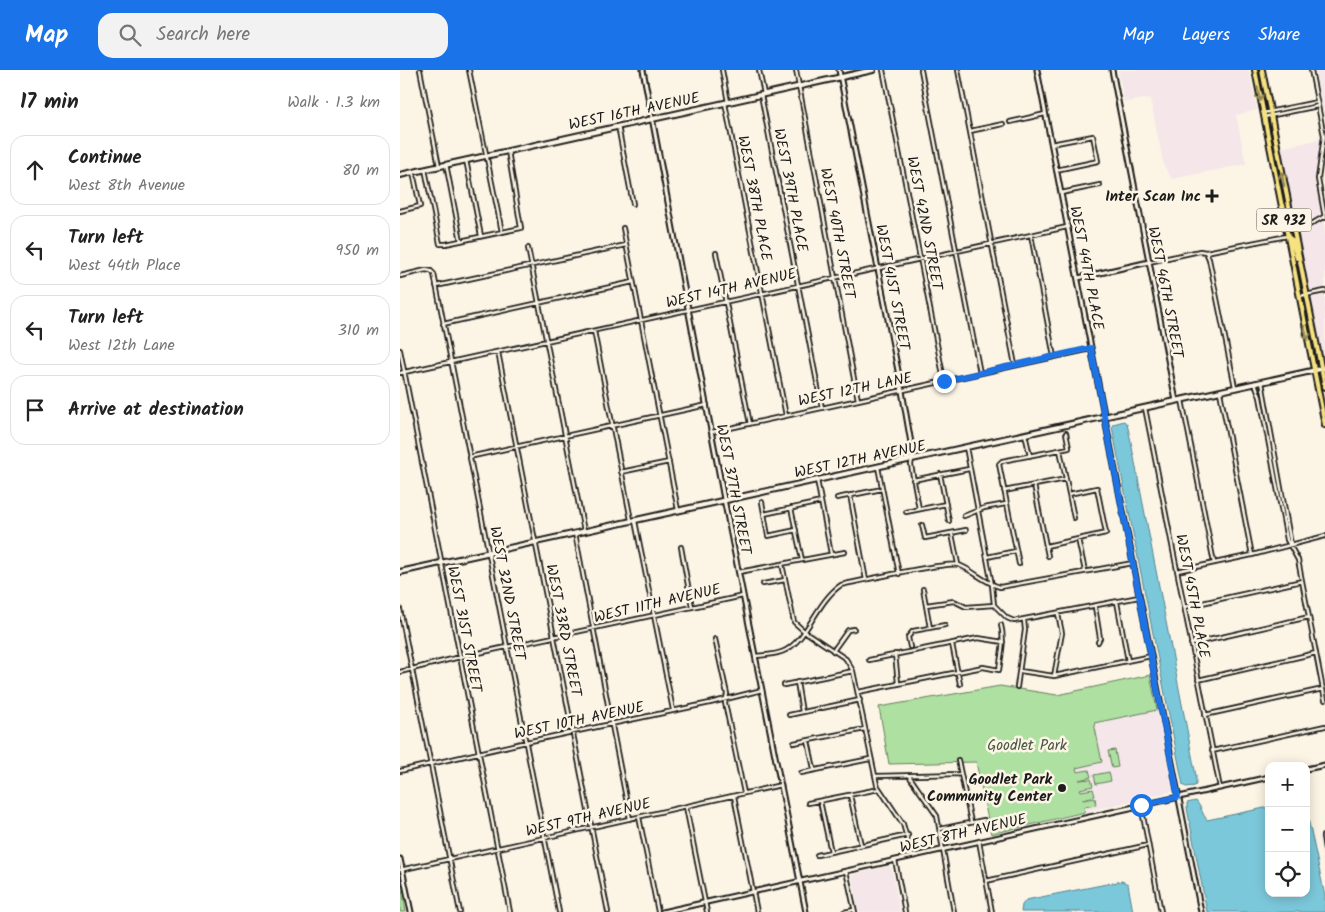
<!DOCTYPE html>
<html lang="en">
<head>
<meta charset="utf-8">
<style>
  body { margin:0; font-family:Kalam,sans-serif; background:#f2f2f2; color:#222 }
  .controls { position:absolute; right:15px; bottom:15px; display:grid; overflow:hidden; border-radius:10px; box-shadow:0 2px 12px #0003 }
  .controls button { width:45px; height:45px; display:grid; place-items:center; padding:0; border:0; border-bottom:1px solid #e0e0e0; background:#fff; color:#222; font:25px sans-serif }
  .stop { position:absolute; width:15px; height:15px; margin:-11px; border:4px solid #1a73e8; border-radius:50%; background:#fff }
  .stop.end { background:#1a73e8; border-color:#fff; box-shadow:0 1px 5px #0008 }
  .list { margin:0; padding:0; list-style:none }
  h2 { display:flex; justify-content:space-between; align-items:center; height:65px; margin:0; padding:0 20px; font-size:21px }
  h2 small { font-size:16px; font-weight:400; color:#767676 }
  .list li { display:grid; grid-template-columns:32px 1fr auto; gap:15px; align-items:center; box-sizing:border-box; height:70px; margin:0 10px 10px; padding:0 10px; border:1px solid #e0e0e0; border-radius:15px }
  .list b { display:block; font-size:19px; white-space:nowrap }
  .list p { margin:0; font-size:16px; white-space:nowrap; color:#767676 }
  .list em { font-size:16px; font-style:normal; color:#767676 }
  .icon { flex:none; width:28px; height:28px; fill:none; stroke:currentColor; stroke-width:2; stroke-linecap:round; stroke-linejoin:round }
  .map { position:relative; flex:none; width:925px; height:842px; overflow:hidden }
  header { display:flex; align-items:center; gap:30px; box-sizing:border-box; height:70px; padding:0 25px; background:#1a73e8; color:#fff }
  header strong { font-size:24px }
  nav { display:flex; gap:28px; margin-inline-start:auto; font-size:18px }
  .search { width:350px; height:45px; background:#f2f2f2; display:flex; align-items:center; gap:12px; box-sizing:border-box; padding:0 18px; border-radius:15px; color:#767676; font-size:19px }
  main { display:flex }
  aside { flex:1; background:#fff }
  .map>svg:first-child { display:block }
  .built { fill:#f4e6e9 }
  .green { fill:#aee0a1; stroke:#657e5e }
  .water { fill:#7cc8db; stroke:#56838f }
  .lines { fill:none; stroke-linecap:round; stroke-linejoin:round }
  .minor-casing { stroke:#1c1c1c; stroke-width:6 }
  .tertiary-casing { stroke:#1c1c1c; stroke-width:7 }
  .secondary-casing { stroke:#1c1c1c; stroke-width:8 }
  .primary-casing { stroke:#1c1c1c; stroke-width:8 }
  .minor { stroke:#fcf5e5; stroke-width:2.5 }
  .tertiary { stroke:#fcf5e5; stroke-width:3 }
  .secondary { stroke:#fcf5e5; stroke-width:4 }
  .primary { stroke:#f6e281; stroke-width:4 }
  .oneway { stroke:#948954 }
  .route { stroke:#1a73e8; stroke-width:6 }
  .poi-dot { fill:#1c1c1c; stroke:#fcf5e5; stroke-width:2 }
  .labels { text-anchor:middle; stroke-width:5; stroke-linejoin:round; paint-order:stroke }
  .shield { fill:#fcf5e5; stroke:#5f5d58; stroke-width:1 }
  .shield-label { font-size:14px; font-weight:bold; fill:#1c1c1c }
  .street-label { font-size:15px; fill:#1c1c1c; stroke:#fcf5e5 }
  .poi-label { font-size:15px; font-weight:bold; fill:#1c1c1c; stroke:#fcf5e5; text-anchor:end }
  .park-label { font-size:15px; fill:#485744; stroke:#fcf5e5 }
</style>
</head>
<body>
<header>
<strong>Map</strong>
<div class="search"><svg class="icon" aria-label="search" viewBox="0 0 24 24"><circle cx="10" cy="10" r="6"/><path d="M15 15l6 6"/></svg>Search here</div>
<nav><a>Map</a><a>Layers</a><a>Share</a></nav>
</header>
<main>
<aside>
<h2>17 min<small>Walk · 1.3 km</small></h2>
<ul class="list">
<li><svg class="icon" aria-label="ahead" viewBox="0 0 24 24"><path d="M12 20V5M6 11l6-6 6 6"/></svg><div><b>Continue</b><p>West 8th Avenue</p></div><em>80 m</em></li>
<li><svg class="icon" aria-label="left" viewBox="0 0 24 24"><path d="M17 20v-9H6M10 6l-5 5 5 5"/></svg><div><b>Turn left</b><p>West 44th Place</p></div><em>950 m</em></li>
<li><svg class="icon" aria-label="left" viewBox="0 0 24 24"><path d="M17 20v-9H6M10 6l-5 5 5 5"/></svg><div><b>Turn left</b><p>West 12th Lane</p></div><em>310 m</em></li>
<li><svg class="icon" aria-label="arrive" viewBox="0 0 24 24"><path d="M6 21V4h12l-3 4 3 4H6"/></svg><div><b>Arrive at destination</b></div></li>
</ul>
</aside>
<div class="map">
<svg width="925" height="842" viewBox="0 0 925 842">
  <rect width="100%" height="100%" fill="#fcf5e5"/>
  <filter id="ink" filterUnits="userSpaceOnUse"><feTurbulence type="fractalNoise" baseFrequency=".02" numOctaves="2"/><feDisplacementMap in="SourceGraphic" scale="10" xChannelSelector="R" yChannelSelector="G"/><feConvolveMatrix kernelMatrix="1 2 1 2 8 2 1 2 1" color-interpolation-filters="sRGB"/></filter>
  <g filter="url(#ink)">
    <path class="built" d="M718 0H849L857 40 836 45 846 94 772 109 764 96 750 28 724 32Z
      M915 0H925V51Z
      M921 69 915 112 925 161V293H923L881 78Z
      M757 640 773 721 685 742 676 697 702 692 693 653Z
      M925 764V804L918 766Z
      M489 796 492 800 500 842H459L452 806 454 804Z"/>
    <path class="green" d="M750 605 757 640 694 653 702 692 676 698 677 702 689 700 691 707 679 710 691 709 693 716 680 719 681 721 693 719 695 726 683 729V730L695 728 696 735 684 737 685 742 591 764 576 692 489 694 479 637 600 616 657 625Z
      M715 680 718 697 712 698 708 681Z
      M709 702 711 711 696 714 694 705Z
      M0 808 6 842H0Z"/>
    <path class="water" d="M724 351 727 354 730 367 796 706V714L795 716 786 717 783 715 712 357 713 354Z
      M796 731C801 736 802 744 807 750L869 737V823H906V739L925 826V842H807L787 738V733Z
      M722 811 728 814 733 842H621L622 835 626 830Z"/>
    <g class="lines">
      <defs>
        <path id="minor" d="M20 0 39 96
          M69 0 102 162
          M322 0 328 32
          M359 0 364 24
          M396 0 458 330
          M483 0 544 310
          M521 0 580 303
          M558 0 615 295
          M911 0 924 66 918 109 925 148
          M361 25 422 338
          M325 33 386 346
          M863 43 917 32
          M864 47 918 36
          M610 52 645 44
          M218 56 233 134
          M570 61 603 54
          M651 74 693 66 698 91 656 100
          M66 90 81 166
          M46 94 61 171
          M25 99 40 174H46L121 158 108 81
          M661 123 700 115
          M0 141 20 136 13 102
          M223 158 278 440
          M893 160 906 157 925 146
          M631 165 654 287
          M128 178 184 461
          M806 182 809 189 835 317
          M316 183 350 354
          M749 192 800 181 806 182 887 166
          M0 206 26 200 31 201 34 204 159 842
          M36 216 226 175
          M900 226 925 221
          M43 254 233 212
          M194 261 231 450
          M0 280 110 842
          M98 282 208 842
          M0 303 667 157
          M862 312 891 474
          M855 313 860 327 887 470 898 490 925 630
          M820 322 852 485
          M782 330 814 493
          M745 338 820 718
          M312 362 691 279
          M625 364 630 386
          M566 377 592 515 594 535
          M660 380 674 448
          M69 387 307 335
          M512 389 511 395 519 439
          M478 397 499 504
          M221 402 269 392
          M540 404 549 451
          M417 410 431 484
          M513 410 569 399
          M634 415 648 486
          M604 421 666 409
          M450 425 466 510
          M437 428 482 419
          M362 432 368 466 396 460
          M391 438 402 490
          M506 442 546 434
          M364 444 421 432
          M564 446 584 438 606 434
          M235 451 273 640
          M522 455 525 468 566 460
          M175 463 230 749
          M552 464 558 494
          M678 469 685 501
          M646 476 706 463 697 418 669 424
          M281 477 292 537
          M587 487 616 481
          M382 494 394 552 404 561 446 589 453 601 477 715 503 754 512 786
          M619 494 599 394 602 391 669 378 666 363
          M777 501 852 485 925 466
          M339 502 445 482
          M363 514 385 510
          M523 519 530 558
          M717 532 728 591
          M526 535 554 531 566 537 594 535 607 548 614 551 739 527
          M695 537 700 568 698 572
          M784 537 902 511
          M0 539 60 842
          M315 569 327 624 325 633 344 723
          M552 574 560 614
          M791 574 909 547
          M510 577 508 567 513 561 545 555
          M433 581 448 560 454 559
          M495 584 498 613
          M356 586C365 585 377 585 386 580 408 568 417 531 441 515 460 511 546 491 559 495 574 501 585 513 600 517L733 493
          M469 590 578 568 603 572
          M620 601 654 606 751 586
          M0 602 60 587 343 526
          M654 606 662 563 658 544
          M798 610 916 583
          M397 612 402 642
          M384 615 453 601
          M617 617 625 560 624 550
          M458 622 583 597 599 600C601 585 605 570 601 555
          M389 645 460 630
          M805 645 923 619
          M408 671 414 699
          M394 673 465 659
          M812 681 925 656
          M558 690 571 752
          M0 701 126 672 310 633 362 620
          M401 703 470 689
          M475 706 561 704
          M509 706 537 746 554 842
          M450 725 461 775
          M334 726 357 842
          M420 731 431 782
          M408 733 479 719
          M741 735 761 842
          M286 737 307 842
          M239 747 258 842
          M540 759 584 750
          M925 766H923L925 779
          M579 771 592 842
          M417 785 508 765
          M495 790 505 842
          M0 800 381 715
          M446 801 455 842
          M586 811 748 775
          M444 842 454 840"/>
        <path id="tertiary" d="M243 0 324 429 406 842
          M439 0 502 321 511 373 512 389
          M637 0 801 842
          M712 0 776 331
          M678 208 749 192
          M906 699 925 695
          M0 789 11 842
          M262 842 869 707"/>
        <path id="secondary" d="M0 105 473 0
          M0 502 925 298"/>
        <path id="primary" d="M855 0 925 355
          M862 0 925 317
          M883 135 889 156 893 160
          M887 166 892 170 897 188"/>
      </defs>
      <use href="#minor" class="minor-casing"/>
      <use href="#tertiary" class="tertiary-casing"/>
      <use href="#secondary" class="secondary-casing"/>
      <use href="#primary" class="primary-casing"/>
      <use href="#minor" class="minor"/>
      <use href="#tertiary" class="tertiary"/>
      <use href="#secondary" class="secondary"/>
      <use href="#primary" class="primary"/>
    </g>
    <defs><path id="oneway-shaft" d="M-6 0H5M1.5-3L5.5 0L1.5 3" fill="none" stroke-width="1.6" stroke-linecap="round" stroke-linejoin="round" transform="scale(1.25)"/></defs>
    <g class="oneway">
      <use href="#oneway-shaft" transform="translate(859 24) rotate(79)"/>
      <use href="#oneway-shaft" transform="translate(883 109) rotate(-101)"/>
      <use href="#oneway-shaft" transform="translate(906 263) rotate(78)"/>
    </g>
  </g>
  <g class="lines" filter="url(#ink)">
    <path class="route" d="M544 311 691 278 778 727 741 735"/>
  </g>
  <g class="poi-dot">
    <path d="M809.5 118.5h5v5h5v5h-5v5h-5v-5h-5v-5h5z"/>
    <circle cx="662" cy="718" r="5"/>
  </g>
  <g class="labels">
    <rect class="shield" x="856.5" y="138.5" width="55" height="23" rx="4"/>
    <g class="shield-label">
      <text x="884" y="155">SR 932</text>
    </g>
    <g class="street-label">
      <text transform="translate(234 41) rotate(-12)" y="5">WEST 16TH AVENUE</text>
      <text transform="translate(391 120) rotate(79)" y="5">WEST 39TH PLACE</text>
      <text transform="translate(355 128) rotate(79)" y="5">WEST 38TH PLACE</text>
      <text transform="translate(525 153) rotate(79)" y="5">WEST 42ND STREET</text>
      <text transform="translate(438 163) rotate(79)" y="5">WEST 40TH STREET</text>
      <text transform="translate(687 198) rotate(79)" y="5">WEST 44TH PLACE</text>
      <text transform="translate(493 217) rotate(79)" y="5">WEST 41ST STREET</text>
      <text transform="translate(331 218) rotate(-13)" y="5">WEST 14TH AVENUE</text>
      <text transform="translate(766 222) rotate(79)" y="5">WEST 46TH STREET</text>
      <text transform="translate(455 319) rotate(-12)" y="5">WEST 12TH LANE</text>
      <text transform="translate(460 389) rotate(-12)" y="5">WEST 12TH AVENUE</text>
      <text transform="translate(334 419) rotate(79)" y="5">WEST 37TH STREET</text>
      <text transform="translate(108 523) rotate(79)" y="5">WEST 32ND STREET</text>
      <text transform="translate(793 526) rotate(79)" y="5">WEST 45TH PLACE</text>
      <text transform="translate(257 533) rotate(-13)" y="5">WEST 11TH AVENUE</text>
      <text transform="translate(65 559) rotate(79)" y="5">WEST 31ST STREET</text>
      <text transform="translate(164 560) rotate(79)" y="5">WEST 33RD STREET</text>
      <text transform="translate(179 650) rotate(-12)" y="5">WEST 10TH AVENUE</text>
      <text transform="translate(188 747) rotate(-13)" y="5">WEST 9TH AVENUE</text>
      <text transform="translate(563 763) rotate(-13)" y="5">WEST 8TH AVENUE</text>
    </g>
    <g class="poi-label">
      <text x="801" y="131">Inter Scan Inc</text>
      <text x="652" y="714">Goodlet Park<tspan x="652" dy="17">Community Center</tspan></text>
    </g>
    <g class="park-label">
      <text x="627" y="680">Goodlet Park</text>
    </g>
  </g>
</svg>
<div class="controls">
<button>+</button>
<button>−</button>
<button><svg class="icon" aria-label="locate" viewBox="0 0 24 24"><circle cx="12" cy="12" r="6"/><path d="M12 2v4M12 18v4M2 12h4M18 12h4"/></svg></button>
</div>
<div class="stop" style="left:741px;top:735px"></div>
<div class="stop end" style="left:544px;top:311px"></div>
</div>
</main>
</body>
</html>
